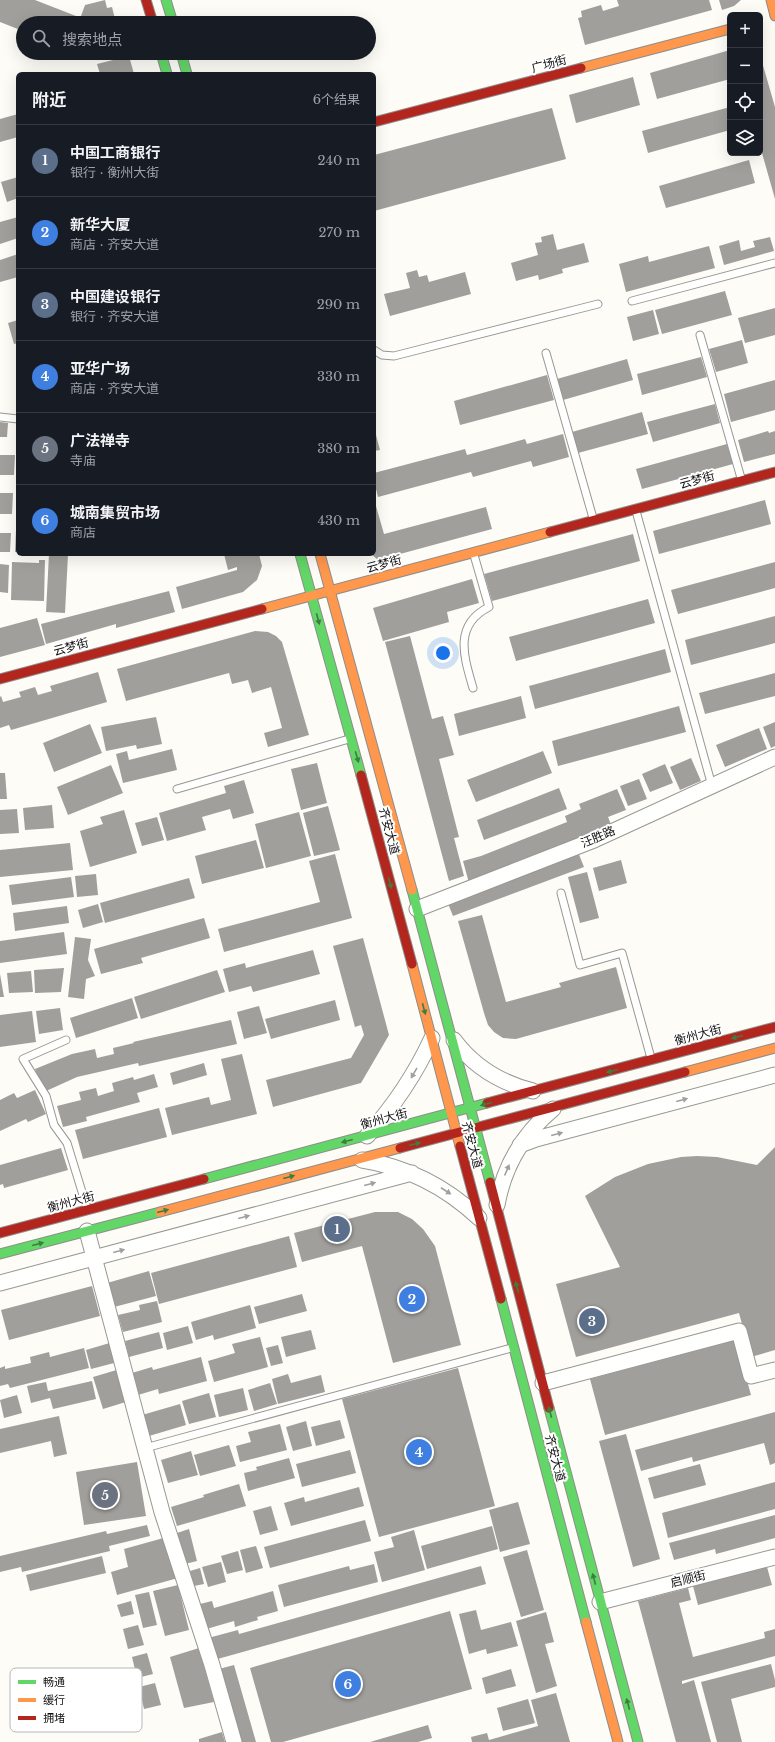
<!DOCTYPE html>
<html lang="zh">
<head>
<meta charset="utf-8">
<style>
  body { margin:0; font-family:"Libre Baskerville","Noto Sans SC",serif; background:#242831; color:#f1f3f6 }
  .controls { position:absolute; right:12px; top:12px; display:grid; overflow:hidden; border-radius:6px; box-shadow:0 4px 16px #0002 }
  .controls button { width:36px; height:36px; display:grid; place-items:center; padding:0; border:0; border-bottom:1px solid #363941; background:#171b24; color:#f1f3f6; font:20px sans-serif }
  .you { position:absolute; left:443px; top:653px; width:14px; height:14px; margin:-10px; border:3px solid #fff; border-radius:50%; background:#1a73e8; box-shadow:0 0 0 6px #1a73e833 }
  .badge { display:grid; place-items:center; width:26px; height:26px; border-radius:50%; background:#b2b2b3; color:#fff; font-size:13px; font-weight:700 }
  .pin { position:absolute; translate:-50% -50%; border:2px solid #fff; box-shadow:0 1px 4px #0006 }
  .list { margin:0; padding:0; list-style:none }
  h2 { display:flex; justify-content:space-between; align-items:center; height:52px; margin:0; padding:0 16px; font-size:17px }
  h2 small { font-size:13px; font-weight:400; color:#9ea1a6 }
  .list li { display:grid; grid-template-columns:26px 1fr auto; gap:12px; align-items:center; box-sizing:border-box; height:72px; padding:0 16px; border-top:1px solid #363941 }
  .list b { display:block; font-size:15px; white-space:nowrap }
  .list p { margin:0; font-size:13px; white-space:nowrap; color:#9ea1a6 }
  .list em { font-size:13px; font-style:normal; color:#9ea1a6 }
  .icon { flex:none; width:22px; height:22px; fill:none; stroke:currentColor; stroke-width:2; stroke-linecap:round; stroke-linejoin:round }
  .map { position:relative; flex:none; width:775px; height:1742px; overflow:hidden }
  .search { position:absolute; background:#171b24; box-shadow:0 4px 16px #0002; left:16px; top:16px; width:360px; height:44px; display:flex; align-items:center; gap:10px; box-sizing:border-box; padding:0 14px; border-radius:22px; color:#9ea1a6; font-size:15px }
  .panel { position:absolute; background:#171b24; box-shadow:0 4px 16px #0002; left:16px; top:72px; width:360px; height:484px; border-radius:6px }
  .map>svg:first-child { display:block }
  .building { fill:#a19f9c }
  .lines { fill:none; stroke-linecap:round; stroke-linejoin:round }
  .lane-casing { stroke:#979795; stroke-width:9 }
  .street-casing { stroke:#979795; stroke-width:17 }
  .fast-casing { stroke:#8e8d8b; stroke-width:11 }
  .slow-casing { stroke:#8e8d8b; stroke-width:11 }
  .jam-casing { stroke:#8e8d8b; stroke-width:11 }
  .lane { stroke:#fffffe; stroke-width:7 }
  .street { stroke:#fffffe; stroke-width:15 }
  .fast { stroke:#63d668; stroke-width:9 }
  .slow { stroke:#ff974d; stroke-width:9 }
  .jam { stroke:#b3261e; stroke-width:9 }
  .oneway { fill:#3e7d41 }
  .oneway2 { fill:#a0a09f }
  .labels { text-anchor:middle; stroke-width:4; stroke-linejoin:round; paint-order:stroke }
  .street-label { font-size:12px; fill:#111; stroke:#fff }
  .key { fill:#fff; stroke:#b8b8b8; stroke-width:1 }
  .key-label { font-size:11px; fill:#111 }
</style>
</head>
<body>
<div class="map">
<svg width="775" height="1742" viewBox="0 0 775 1742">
  <rect width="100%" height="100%" fill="#fdfcf7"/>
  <path class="building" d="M0 0H35L76 16 74 23H23V31L0 22Z
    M105 0 107 8 112 7 116 23H83L81 16 85 5Z
    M617 0H709L712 10 585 45 578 18 582 17 581 11 601 5 603 11 619 6Z
    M719 0H741L734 6 722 10Z
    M730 50V79L657 99 650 73Z
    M129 56 134 74H100L97 64Z
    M760 58 762 62 775 107V199L760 146Z
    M633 77 640 105 576 123 569 95Z
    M730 107V130L648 153 642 131Z
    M552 108 566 159 374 211V155Z
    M18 114V137L0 142V119Z
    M749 160 755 183 666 208 659 186Z
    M18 177V198L7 202 1 182Z
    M18 217V238L0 244V222Z
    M553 234 557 250 584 243 589 262 562 269 563 273 539 280 538 275 516 281 511 263 538 255 535 243 542 242 541 237Z
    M770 237 774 251 724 265 719 246 739 240 741 251 755 247 753 241Z
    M709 246 715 268 626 292 619 264 648 256 649 262Z
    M18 254V277L0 282V260Z
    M417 270 419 277 427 275 429 282 465 272 471 294 390 316 384 294 410 288 406 273Z
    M725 291 732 315 662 334 655 310Z
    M775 308V335L745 343 738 318Z
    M653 310 659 334 633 341 627 317Z
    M18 320V343L14 344 8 323Z
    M742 340 748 363 716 372 709 349Z
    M701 357 707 377 642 395 637 374Z
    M627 359 633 380 563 400 557 379Z
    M547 375 554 400 460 425 454 401Z
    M775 380V410L731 422 724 394Z
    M715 404 720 423 653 442 647 422Z
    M642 412 648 434 578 453 572 432Z
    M0 422 8 423 7 437H0Z
    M768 431 769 433 775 431V454L744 462 738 440Z
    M563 434 569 457 533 467 531 461 473 477 471 472 378 497 374 481V473L465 449 467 455 525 439 527 444Z
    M374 435H376L380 450 374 451Z
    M727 444 733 464 642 489 636 469Z
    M0 455H15L14 475H0Z
    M0 493H13L12 514H0Z
    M374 499 384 534 486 507 492 529 378 560 371 554H374Z
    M765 500 771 524 659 554 653 531Z
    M16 530H18V552H15Z
    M0 533H11L10 552H0Z
    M633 534 640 561 492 601 484 574Z
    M49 554H68L65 613 46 612Z
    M224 554H259L262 566 257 580 243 592 182 609 176 587 237 570V567L228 570Z
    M39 560H45L44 601 11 600 12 562 39 563Z
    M775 562V588L678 614 671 590Z
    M0 564 9 565 8 593 0 592Z
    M472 579 479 603 447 612 449 622 383 641 373 608Z
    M169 591 175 612 116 628V624L46 644 41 624Z
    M648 599 655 623 516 661 509 637Z
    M775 616V643L691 665 685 640Z
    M37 618 45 645 0 657V628Z
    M255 631 268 632 276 636 282 642 309 735 268 747 264 733 282 728 271 687 252 693 248 680 232 684 229 673 126 701 117 669Z
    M410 636 432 719 443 716 454 755 439 759 459 837 454 838 464 876 449 881 385 642Z
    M665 649 671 672 535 709 529 686Z
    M98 672 107 702 11 730 9 725 0 728V697L1 696 3 702 21 697 19 692 35 687 38 695 52 691 50 686Z
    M775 673V696L705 714 699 693Z
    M521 696 526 718 459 736 454 714Z
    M679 706 686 732 558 766 552 741Z
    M156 717 162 744 137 749 136 745 106 751 101 727Z
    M775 722V746L771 748 763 727Z
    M90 724 102 753 54 772 43 743Z
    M759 728 767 749 725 767 716 745Z
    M172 749 177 770 123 783 116 754 127 751 129 760Z
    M543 751 552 773 476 802 467 780Z
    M691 758 701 781 680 790 670 767Z
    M317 763 327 803 301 810 291 769Z
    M665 764 673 783 650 792 642 774Z
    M111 765 123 793 68 815 57 787Z
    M0 773H5L7 799H0Z
    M639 779 647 799 628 806 620 786Z
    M244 780 254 813 233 819 230 809 202 817 206 830 167 841 159 813 226 793 224 786Z
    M559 788 567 809 484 840 477 820Z
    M617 789 626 810 608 817 612 827 469 883 463 861 481 856 567 822 565 816 581 809 579 804Z
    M52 805 54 828 25 830 23 808Z
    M328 806 340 850 314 856 303 813Z
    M17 809 19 833 0 834V810Z
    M124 810 137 853 90 867 80 831 103 824 100 817Z
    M299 812 311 856 266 868 255 824Z
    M157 817 164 840 142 846 135 823Z
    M256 840 264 868 202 884 195 856Z
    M70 843 73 870 0 877V850Z
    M578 852 584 867 453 916 447 901Z
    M335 854 352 918 224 952 218 929 320 902 309 861Z
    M621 860 627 883 599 891 593 868Z
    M587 872 599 918 580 923 568 877Z
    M96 874 98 895 77 897 75 876Z
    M71 877 74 897 12 905 9 885Z
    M189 878 195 898 105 923 100 903Z
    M98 904 103 922 83 928 78 910Z
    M67 906 69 923 15 931 13 913Z
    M482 915 506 1002 561 987 559 983 616 967 627 1008 516 1039 503 1038 494 1032 488 1025 484 1013 458 921Z
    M204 918 210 938 141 958 143 963 101 974 94 949Z
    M64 932 67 954 0 963V941Z
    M75 937 91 939 88 960 95 976 86 979 84 999 68 997Z
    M363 938 389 1035 361 1083 273 1107 266 1080 351 1058 364 1035 361 1025 355 1027 333 946Z
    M313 950 320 974 253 992 251 986 229 992 223 969 245 963 246 968Z
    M64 968 61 992 35 993 34 970Z
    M217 970 225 992 141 1019 134 997Z
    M31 971 33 992 9 993 7 973Z
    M0 974 4 997H0Z
    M132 998 138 1018 76 1038 70 1018Z
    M335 1000 340 1020 271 1039 265 1019Z
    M259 1006 267 1033 244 1039 237 1012Z
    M60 1008 63 1030 39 1034 36 1011Z
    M32 1011 36 1042 0 1047V1015Z
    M231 1020 237 1044 139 1066 138 1063 77 1077 44 1092 35 1069 72 1054 95 1049 97 1058 114 1054 113 1048 134 1043 133 1042Z
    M242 1054 257 1114 172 1135 165 1108 209 1097 211 1105 231 1100 221 1059Z
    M204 1063 207 1075 173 1085 170 1073Z
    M154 1074 158 1087 137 1093 140 1102 86 1117 87 1121 63 1127 57 1106 81 1100 79 1092 96 1088 98 1096 114 1091 112 1083 133 1077 134 1080Z
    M35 1090 46 1114 28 1122 26 1119 0 1131V1100L14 1093 17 1098Z
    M159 1108 167 1137 83 1159 75 1130Z
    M775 1147V1350L751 1357 739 1313 576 1357 556 1284 620 1267 585 1196 615 1177 648 1164 681 1157 697 1156 717 1157 757 1165Z
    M61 1148 68 1170 4 1188 3 1184 0 1185V1165Z
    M375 1212H398L412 1219 423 1229 435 1246 461 1345 393 1363 362 1246 302 1262 294 1233Z
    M289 1236 297 1267 159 1304 151 1273Z
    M149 1271 156 1296 114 1307 107 1283Z
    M92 1286 100 1316 9 1340 1 1310Z
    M302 1294 307 1311 259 1324 254 1307Z
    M157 1301 162 1322 123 1332 118 1315 140 1310 139 1305Z
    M250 1305 256 1328 214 1340 213 1335 196 1340 191 1322Z
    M188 1326 193 1343 167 1350 163 1333Z
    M311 1330 316 1349 286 1357 281 1337Z
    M159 1332 163 1348 129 1357 125 1341Z
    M260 1337 268 1367 214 1382 208 1361 235 1353 232 1344Z
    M736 1340 751 1395 605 1435 590 1379Z
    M113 1342 118 1362 91 1369 86 1350Z
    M278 1345 283 1363 271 1366 266 1348Z
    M84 1348 89 1368 10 1388 8 1384 0 1386V1368L5 1366V1369L31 1363 30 1357 49 1352 50 1357Z
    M201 1357 207 1381 159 1394 158 1389 138 1395 132 1373 152 1367 153 1370Z
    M458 1368 495 1506 379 1537 342 1399Z
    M120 1369 129 1401 103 1409 93 1377Z
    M288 1374 291 1383 321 1375 325 1392 278 1404 272 1379Z
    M92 1381 96 1399 53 1409 50 1398 31 1403 27 1386 46 1382 48 1391Z
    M270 1383 277 1404 254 1411 248 1390Z
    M243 1388 248 1410 219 1417 214 1395Z
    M209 1393 216 1417 189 1424 182 1401Z
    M17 1395 22 1413 4 1418 0 1400Z
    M180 1404 186 1425 149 1436 142 1415Z
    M775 1412V1463L770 1465 764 1443 693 1462 692 1457 641 1471 635 1450Z
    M59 1416 67 1454 54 1457 51 1441 0 1453V1429Z
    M340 1420 345 1438 316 1446 311 1427Z
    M306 1421 312 1446 293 1451 286 1427Z
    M280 1424 287 1450 240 1462 236 1446 251 1442 248 1432Z
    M626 1434 660 1559 633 1567 599 1441Z
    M229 1445 236 1466 200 1476 194 1455Z
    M350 1450 356 1473 302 1487 296 1464Z
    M191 1451 198 1475 168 1483 161 1460Z
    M289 1458 295 1478 248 1491 244 1473 257 1470 256 1467Z
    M137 1462 146 1516 84 1525 76 1472Z
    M700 1464 706 1485 654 1499 648 1478Z
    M775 1482V1509L668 1538 662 1513Z
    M239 1484 246 1506 177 1526 171 1507 204 1497 203 1495Z
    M359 1487 364 1506 291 1526 284 1503 304 1497 305 1502Z
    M518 1502 530 1544 500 1552 489 1510Z
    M271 1506 278 1530 260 1535 253 1511Z
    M775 1515V1538L716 1554 715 1549 674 1560 669 1543Z
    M365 1520 371 1541 270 1568 264 1547Z
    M147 1525 150 1536 109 1546 110 1551 22 1572 21 1567 0 1572V1556L106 1531 107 1534Z
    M492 1526 498 1549 427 1569 421 1546Z
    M189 1529 197 1561 185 1564 177 1533Z
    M414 1530 425 1570 382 1582 374 1552 394 1547 391 1537Z
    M167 1537 178 1578 117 1595 111 1572 128 1567 124 1549Z
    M256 1546 263 1568 246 1573 240 1550Z
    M527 1550 544 1610 521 1617 503 1557Z
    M238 1551 243 1570 227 1574 221 1556Z
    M102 1556 106 1573 30 1591 26 1575Z
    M221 1562 226 1582 208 1587 202 1567Z
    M374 1564 378 1582 284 1607 278 1585 349 1566 350 1570Z
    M481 1566 486 1584 214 1660 208 1638 238 1630 239 1634Z
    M767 1567 772 1585 698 1605 693 1586Z
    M200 1568 204 1584 194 1586 190 1571Z
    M178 1585 189 1630 165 1636 153 1591Z
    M688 1588 691 1600 679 1603 693 1657 765 1638 764 1632 775 1629V1656L682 1681V1684L694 1680 711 1742H676L638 1601Z
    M273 1591 278 1611 257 1617 258 1620 235 1627 234 1621 203 1630 196 1605 212 1601 214 1608Z
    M149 1592 157 1625 143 1628 135 1595Z
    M131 1601 134 1614 121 1617 117 1605Z
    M476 1610 481 1630 511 1622 518 1646 487 1654 486 1649 469 1654 459 1614Z
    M450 1611 472 1689 283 1742H271L250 1668Z
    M546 1612 554 1642 545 1644 557 1686 536 1693 516 1621Z
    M138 1625 144 1645 128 1649 123 1629Z
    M199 1648 214 1702 184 1708 170 1657Z
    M147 1653 153 1674 137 1678 132 1657Z
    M771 1664 775 1680V1687L731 1699 742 1742H717L701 1682Z
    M234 1665 256 1742H239L219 1669Z
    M511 1669 516 1686 486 1694 482 1678Z
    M155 1683 161 1705 144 1709 139 1687Z
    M556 1693 570 1742H472L471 1737 487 1733 489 1740 538 1726 531 1700Z
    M528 1699 535 1723 503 1731 497 1708Z
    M428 1725 432 1738 418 1742H370Z
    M222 1732 225 1742H199V1739Z"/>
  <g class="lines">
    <defs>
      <path id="lane" d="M632 301 775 263
        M700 335 741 478
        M374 350 382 355 394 356 598 304
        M546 353 593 518
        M0 417 18 419
        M636 511 712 786
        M473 688C464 657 453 625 489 607L474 555
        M177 789 349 739
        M561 893 580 965 622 953 651 1058
        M66 1040 23 1059 46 1096 54 1125 67 1143 87 1208
        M145 1448 511 1348"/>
      <path id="street" d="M417 909 594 840 775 757
        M454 1040C474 1067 501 1083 533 1091
        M367 1136C394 1106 415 1075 432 1038
        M520 1145 536 1139 775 1075
        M362 1160C408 1167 446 1187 479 1218
        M497 1205C504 1166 523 1134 553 1109
        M87 1231 162 1512 212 1665 234 1742
        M0 1283 412 1173
        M543 1383 739 1331 751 1376 775 1370
        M600 1602 775 1557"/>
      <path id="fast" d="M166 0 173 23
        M161 53 167 74
        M181 53 187 74
        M300 554 361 775
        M412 890 490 1182
        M204 1179 487 1103
        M0 1254 160 1212
        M501 1299 586 1622
        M549 1408 638 1742"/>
      <path id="slow" d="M771 0 775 16
        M581 68 730 29
        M320 554 412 890
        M262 609 550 532
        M412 964 460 1146
        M685 1072 775 1048
        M160 1212 400 1148
        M586 1622 618 1742"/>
      <path id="jam" d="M146 0 153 23
        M374 122 581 68
        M550 532 775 472
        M0 679 262 609
        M361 775 412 964
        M487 1103 775 1027
        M460 1146 501 1299
        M400 1148 685 1072
        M490 1182 549 1408
        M0 1233 204 1179"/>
    </defs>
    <use href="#lane" class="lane-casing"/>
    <use href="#street" class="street-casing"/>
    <use href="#fast" class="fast-casing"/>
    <use href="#slow" class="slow-casing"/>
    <use href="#jam" class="jam-casing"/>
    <use href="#lane" class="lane"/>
    <use href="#street" class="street"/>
    <use href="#fast" class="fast"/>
    <use href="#slow" class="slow"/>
    <use href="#jam" class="jam"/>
  </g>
  <defs><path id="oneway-solid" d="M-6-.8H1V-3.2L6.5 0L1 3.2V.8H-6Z"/></defs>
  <g class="oneway">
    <use href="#oneway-solid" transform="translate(318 619) rotate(75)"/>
    <use href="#oneway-solid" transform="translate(357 757) rotate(74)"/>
    <use href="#oneway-solid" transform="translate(390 883) rotate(75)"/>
    <use href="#oneway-solid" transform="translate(424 1009) rotate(75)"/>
    <use href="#oneway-solid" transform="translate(737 1037) rotate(165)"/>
    <use href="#oneway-solid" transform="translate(612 1071) rotate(165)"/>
    <use href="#oneway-solid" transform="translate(486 1104) rotate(165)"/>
    <use href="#oneway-solid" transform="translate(347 1141) rotate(165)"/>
    <use href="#oneway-solid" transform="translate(415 1144) rotate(-15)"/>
    <use href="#oneway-solid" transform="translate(289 1177) rotate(-15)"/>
    <use href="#oneway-solid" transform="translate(163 1211) rotate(-15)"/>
    <use href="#oneway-solid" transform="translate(38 1244) rotate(-15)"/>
    <use href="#oneway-solid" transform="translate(517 1287) rotate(-105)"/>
    <use href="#oneway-solid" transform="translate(550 1412) rotate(-105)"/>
    <use href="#oneway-solid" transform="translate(594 1579) rotate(-105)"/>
    <use href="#oneway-solid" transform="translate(628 1704) rotate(-105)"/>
  </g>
  <g class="oneway2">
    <use href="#oneway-solid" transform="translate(414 1073) rotate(120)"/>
    <use href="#oneway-solid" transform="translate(682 1100) rotate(-15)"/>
    <use href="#oneway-solid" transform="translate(557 1134) rotate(-15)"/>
    <use href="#oneway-solid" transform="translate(507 1170) rotate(-67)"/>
    <use href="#oneway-solid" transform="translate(370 1184) rotate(-15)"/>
    <use href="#oneway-solid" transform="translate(446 1191) rotate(33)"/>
    <use href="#oneway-solid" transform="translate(244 1217) rotate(-15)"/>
    <use href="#oneway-solid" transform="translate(119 1251) rotate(-15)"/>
  </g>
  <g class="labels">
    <g class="street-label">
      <text transform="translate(549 64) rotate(-15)" y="4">广场街</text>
      <text transform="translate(697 480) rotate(-15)" y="4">云梦街</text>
      <text transform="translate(384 564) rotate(-15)" y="4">云梦街</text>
      <text transform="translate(71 647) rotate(-15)" y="4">云梦街</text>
      <text transform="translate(389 831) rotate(75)" y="4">齐安大道</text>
      <text transform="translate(598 837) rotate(-23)" y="4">汪胜路</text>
      <text transform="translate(698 1035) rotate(-15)" y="4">衡州大街</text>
      <text transform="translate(384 1119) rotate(-15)" y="4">衡州大街</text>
      <text transform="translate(472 1145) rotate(75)" y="4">齐安大道</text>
      <text transform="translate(71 1202) rotate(-15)" y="4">衡州大街</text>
      <text transform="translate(555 1458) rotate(75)" y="4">齐安大道</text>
      <text transform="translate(688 1579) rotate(-14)" y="4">启顺街</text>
    </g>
  </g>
  <rect x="10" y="1668" width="132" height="64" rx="6" class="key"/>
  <rect x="18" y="1680" width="18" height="4" fill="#63d668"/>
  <rect x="18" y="1698" width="18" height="4" fill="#ff974d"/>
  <rect x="18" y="1716" width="18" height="4" fill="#b3261e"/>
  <g class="key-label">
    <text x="43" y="1686">畅通</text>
    <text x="43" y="1704">缓行</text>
    <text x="43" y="1722">拥堵</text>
  </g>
</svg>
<div class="controls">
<button>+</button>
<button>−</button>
<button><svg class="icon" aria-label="locate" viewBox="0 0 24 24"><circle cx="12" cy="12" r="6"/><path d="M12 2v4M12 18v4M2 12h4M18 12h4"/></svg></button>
<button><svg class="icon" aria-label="layers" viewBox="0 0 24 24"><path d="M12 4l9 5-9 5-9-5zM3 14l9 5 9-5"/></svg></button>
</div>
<div class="you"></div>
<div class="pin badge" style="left:337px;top:1229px;background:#5c6f8a">1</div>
<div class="pin badge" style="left:412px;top:1299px;background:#3f7fe0">2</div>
<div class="pin badge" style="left:592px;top:1321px;background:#5c6f8a">3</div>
<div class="pin badge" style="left:419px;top:1452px;background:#3f7fe0">4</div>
<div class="pin badge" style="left:105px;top:1495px;background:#6b7280">5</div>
<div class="pin badge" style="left:348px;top:1684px;background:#3f7fe0">6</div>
<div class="search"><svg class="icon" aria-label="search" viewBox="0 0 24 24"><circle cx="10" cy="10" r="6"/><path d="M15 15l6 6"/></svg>搜索地点</div>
<section class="panel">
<h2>附近<small>6个结果</small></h2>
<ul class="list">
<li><span class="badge" style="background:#5c6f8a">1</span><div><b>中国工商银行</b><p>银行 · 衡州大街</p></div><em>240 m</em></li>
<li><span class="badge" style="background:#3f7fe0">2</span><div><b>新华大厦</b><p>商店 · 齐安大道</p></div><em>270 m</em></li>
<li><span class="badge" style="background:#5c6f8a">3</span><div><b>中国建设银行</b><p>银行 · 齐安大道</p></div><em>290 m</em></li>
<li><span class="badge" style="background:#3f7fe0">4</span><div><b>亚华广场</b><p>商店 · 齐安大道</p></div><em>330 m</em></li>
<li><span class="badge" style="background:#6b7280">5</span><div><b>广法禅寺</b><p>寺庙</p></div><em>380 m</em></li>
<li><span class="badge" style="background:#3f7fe0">6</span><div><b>城南集贸市场</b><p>商店</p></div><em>430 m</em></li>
</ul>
</section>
</div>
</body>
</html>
